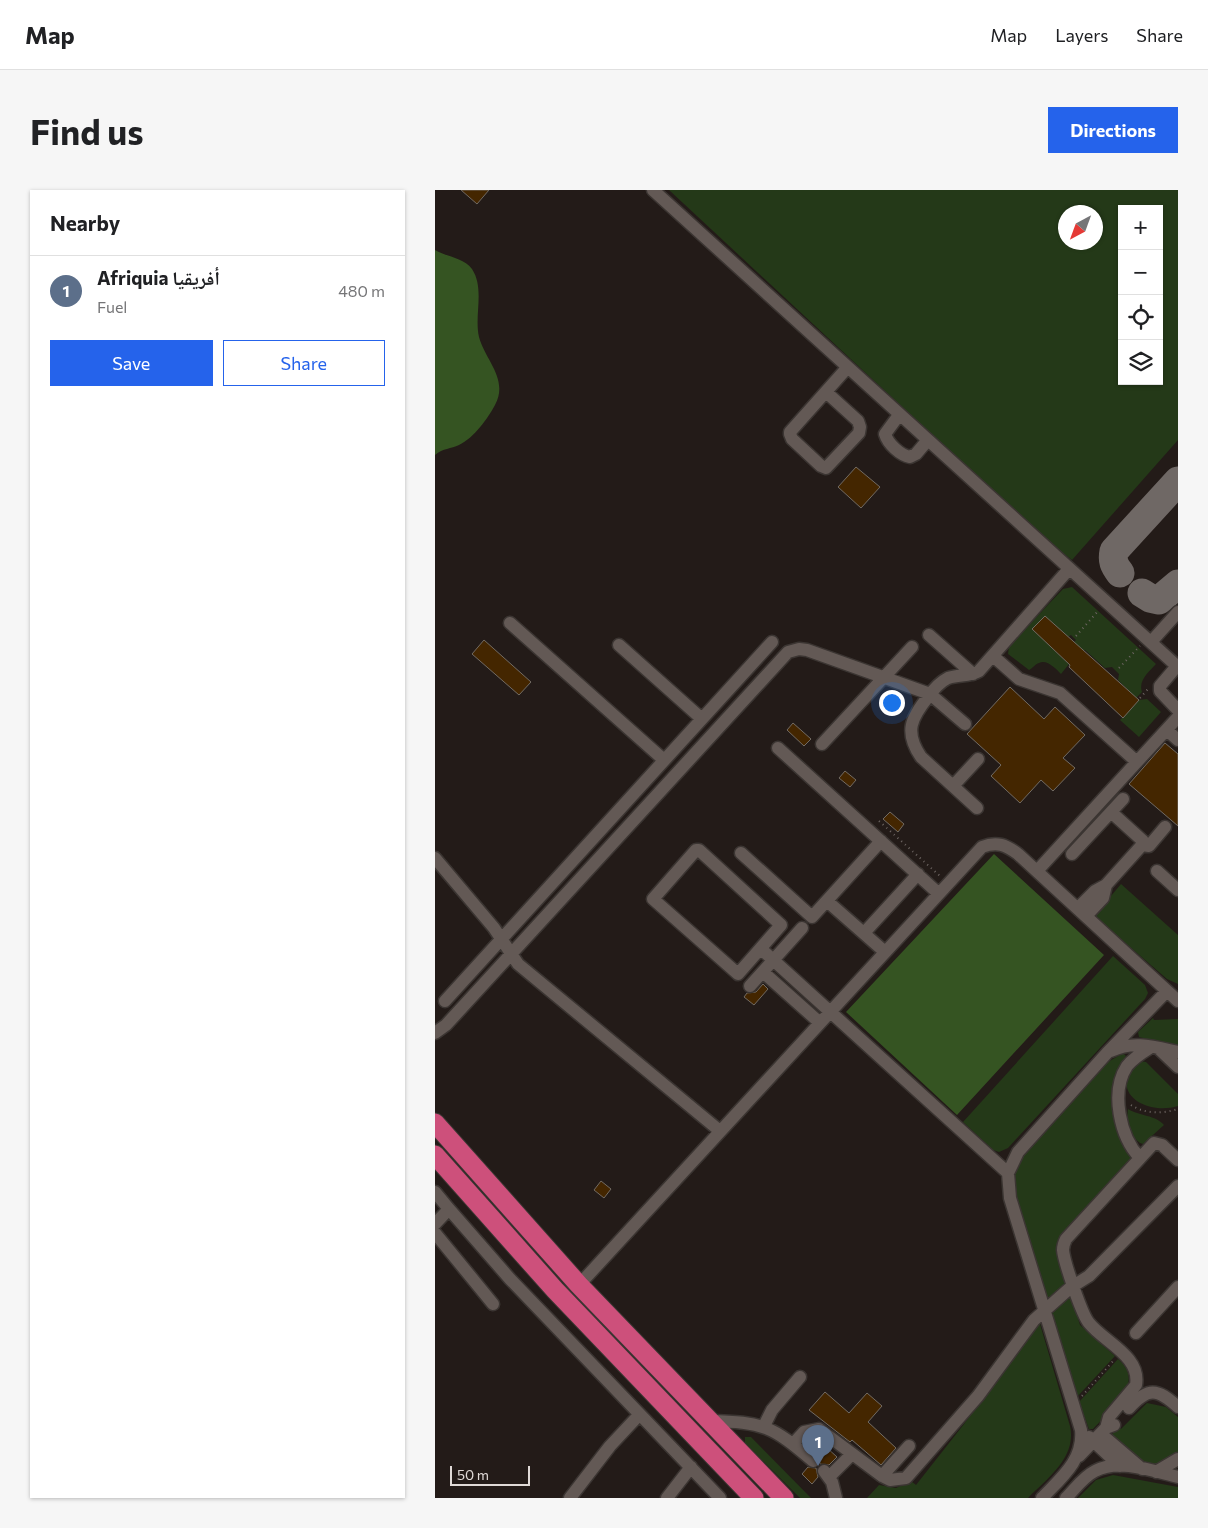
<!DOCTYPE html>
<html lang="en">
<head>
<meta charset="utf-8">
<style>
  body { margin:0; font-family:Commissioner,"Noto Naskh Arabic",sans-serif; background:#f6f6f6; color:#202124 }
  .controls { position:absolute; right:15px; top:15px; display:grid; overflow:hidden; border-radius:0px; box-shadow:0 1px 4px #0004 }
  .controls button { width:45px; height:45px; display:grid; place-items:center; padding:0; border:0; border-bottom:1px solid #e0e0e0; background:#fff; color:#202124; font:25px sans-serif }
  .compass { position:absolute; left:623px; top:15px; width:45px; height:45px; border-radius:50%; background:#fff; box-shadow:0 1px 4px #0004; rotate:221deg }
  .scale { position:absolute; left:15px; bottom:12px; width:80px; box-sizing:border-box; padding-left:5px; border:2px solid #e0dad7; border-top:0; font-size:14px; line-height:18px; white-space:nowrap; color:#e0dad7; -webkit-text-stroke:4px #231b18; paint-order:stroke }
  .you { position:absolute; left:456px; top:512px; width:18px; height:18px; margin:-12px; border:4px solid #fff; border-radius:50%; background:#1a73e8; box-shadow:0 0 0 8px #1a73e833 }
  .badge { display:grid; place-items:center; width:32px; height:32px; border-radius:50%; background:#2563eb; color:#fff; font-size:16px; font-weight:700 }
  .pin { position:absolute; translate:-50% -41px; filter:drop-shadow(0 1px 2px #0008) }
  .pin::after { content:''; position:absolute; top:26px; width:18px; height:15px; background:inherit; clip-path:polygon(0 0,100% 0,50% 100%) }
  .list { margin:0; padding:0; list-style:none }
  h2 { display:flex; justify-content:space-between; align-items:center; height:65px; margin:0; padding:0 20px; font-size:21px }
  h2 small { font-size:16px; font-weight:400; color:#757577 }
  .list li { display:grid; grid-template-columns:32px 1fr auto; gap:15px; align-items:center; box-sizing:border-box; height:70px; padding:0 20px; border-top:1px solid #e0e0e0 }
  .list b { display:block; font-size:19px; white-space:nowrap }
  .list p { margin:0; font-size:16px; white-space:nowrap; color:#757577 }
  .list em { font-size:16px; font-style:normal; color:#757577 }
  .actions { display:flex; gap:10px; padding:15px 20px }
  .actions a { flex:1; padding:11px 0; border:1px solid #2563eb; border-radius:0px; text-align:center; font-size:18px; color:#2563eb }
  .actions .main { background:#2563eb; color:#fff }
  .icon { flex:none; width:28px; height:28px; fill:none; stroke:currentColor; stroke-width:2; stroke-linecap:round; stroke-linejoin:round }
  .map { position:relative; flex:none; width:743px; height:1308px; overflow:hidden; border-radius:0px }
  header { display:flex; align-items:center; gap:30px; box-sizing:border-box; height:70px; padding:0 25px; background:#fff; border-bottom:1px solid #e0e0e0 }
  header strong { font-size:24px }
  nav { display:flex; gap:28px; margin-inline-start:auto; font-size:18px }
  .intro { display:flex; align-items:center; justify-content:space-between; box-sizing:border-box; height:120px; padding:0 30px }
  h1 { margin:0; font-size:35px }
  .button { padding:12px 22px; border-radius:0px; background:#2563eb; color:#fff; font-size:18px; font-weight:700 }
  main { display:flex; gap:30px; padding:0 30px }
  aside { flex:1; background:#fff; border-radius:0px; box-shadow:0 1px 4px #0004 }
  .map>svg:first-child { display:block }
  .green { fill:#243918; fill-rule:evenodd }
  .forest { fill:#355422 }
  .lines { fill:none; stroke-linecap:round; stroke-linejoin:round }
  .taxiway { stroke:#6f6865; stroke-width:29 }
  .building { fill:#442600; stroke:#726b63 }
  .minor-casing { stroke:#3b3532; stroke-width:15 }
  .highway-casing { stroke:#3b3532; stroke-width:21 }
  .path { stroke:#6e6663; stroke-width:2; stroke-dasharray:1 4; stroke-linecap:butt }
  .minor { stroke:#635955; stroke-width:12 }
  .highway { stroke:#cd507b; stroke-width:19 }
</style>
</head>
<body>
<header>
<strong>Map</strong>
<nav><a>Map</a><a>Layers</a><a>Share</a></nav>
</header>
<div class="intro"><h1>Find us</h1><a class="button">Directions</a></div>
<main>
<aside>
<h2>Nearby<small></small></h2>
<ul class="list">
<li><span class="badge" style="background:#5c6f8a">1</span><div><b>Afriquia أفريقيا</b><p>Fuel</p></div><em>480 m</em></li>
</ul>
<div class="actions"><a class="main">Save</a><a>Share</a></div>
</aside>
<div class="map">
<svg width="743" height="1308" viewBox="0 0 743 1308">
  <rect width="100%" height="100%" fill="#231b18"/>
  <path class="green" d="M234 0H743V250L637 370 609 349ZM687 19H724V191H687ZM630 22H660V52H630Z
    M637 397 721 474C714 482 703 490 707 502L701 508 683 490 684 484 677 477 670 478 650 460 646 461 638 453 641 450 636 445 616 457 634 474 626 484C621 479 612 469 604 473 600 474 598 478 594 480L573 464 574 456 628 399Z
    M712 509 726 522 704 547 685 530 704 510Z
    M686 694 743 745V794L732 789 659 726Z
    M678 766 710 795 713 803 710 809 573 958 564 962 558 960 528 932Z
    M718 828 719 830 743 829V857L704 847 703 842Z
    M688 863 691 866 682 880 679 894 697 967 623 1050 621 1058 645 1135 680 1166 642 1207 581 1006 580 983 588 966 673 872Z
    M705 871 711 872 743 904V916C711 926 670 901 705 871Z
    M693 919C704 926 721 925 729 935L708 954 705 953C695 946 691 931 693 919Z
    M605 1134 635 1236C642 1267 613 1288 593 1308H432L444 1295 461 1298 476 1291 481 1295 529 1234 598 1137Z
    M683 1169C712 1193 675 1221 658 1239H654L644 1212Z
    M712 1213 731 1217 743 1227V1264L719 1277 707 1274 677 1245 682 1235 686 1239Z
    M310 1247H316L376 1308H365L310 1253Z
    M678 1285 743 1297V1308H643L661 1290Z"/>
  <path class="forest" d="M0 60C11 67 28 67 37 79 50 99 39 125 44 147 50 170 74 189 60 215 53 228 39 248 24 255 16 259 8 258 0 265Z
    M559 664 669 765 522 925 411 822Z"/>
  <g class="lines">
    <path class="taxiway" d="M685 383C679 375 677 371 679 361L743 291
      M707 403 715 408 724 410 743 394"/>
  </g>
  <path class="building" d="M26 0H54L42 14Z
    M421 277 445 297 426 318 403 297Z
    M610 426 704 510 688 528 634 477 635 475 597 439Z
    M49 450 96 492 84 505 37 464Z
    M575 497 609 529 620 517 650 545 628 568 640 578 618 601 606 590 585 613 556 586 566 575 532 544Z
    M358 533 376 549 369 556 352 540Z
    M730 553 743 564V636L694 594Z
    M410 581 421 590 415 597 404 588Z
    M455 622 469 634 463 642 448 629Z
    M328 794 333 799 319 815 309 807 312 803 321 802Z
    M166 991 176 999 169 1008 159 1000Z
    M390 1202 414 1223 432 1203 447 1216 433 1232 461 1258 446 1275 417 1250 415 1252 374 1220Z
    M391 1257 402 1267 394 1275 385 1274 384 1265Z
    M373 1277 381 1278 383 1287 377 1294 367 1284Z"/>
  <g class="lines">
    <defs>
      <path id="minor" d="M218 0 743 477
        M391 202 423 231 425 237 424 243 391 278 386 276 357 249 355 244V242L412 178
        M464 225 450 244C453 254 465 265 475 267L481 264 492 251
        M75 433 229 570
        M494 445 538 484
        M716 452 743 422
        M184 455 267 529
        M558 466 584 489 625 503 702 572
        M742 476 725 496V501L743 520
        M732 540 743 550
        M387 554 477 457
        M343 558 503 703
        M518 596 543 569
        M542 618 486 567C469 542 476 528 493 507 498 500 505 492 513 488 524 484 534 487 544 481L634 379
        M707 655 714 656 730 637
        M261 660H264L346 735 303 784 218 709Z
        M306 663 377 727 446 651
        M637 664 688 609
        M0 668 59 738 83 774 285 941
        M602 681 743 527
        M722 681 743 700
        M392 711 450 762
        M643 718 660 701 671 695 708 654V651L676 622
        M651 726 668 708 671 695
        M429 743 483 684
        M326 759 573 983
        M328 782 384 832
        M315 796 367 738
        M10 811 337 452
        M0 843 11 835 353 462 364 459 372 460 495 504 530 534
        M723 858 743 877
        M676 861C698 850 720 857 743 862
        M705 968C685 947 675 902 692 876 698 868 708 862 716 857
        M0 1002 14 1019
        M0 1034 14 1019 75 1089 285 1308
        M0 1043 58 1114
        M144 1095 547 657C562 651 571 655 583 664L743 811
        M701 1143 743 1097
        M694 1218C713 1197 722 1198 743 1217
        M274 1231C329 1232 337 1236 378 1271
        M329 1236 337 1220 365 1187
        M671 1238 674 1227 701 1195C706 1166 669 1152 654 1133 647 1125 629 1072 628 1060 628 1056 629 1053 631 1049L719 953 727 955 743 970
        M666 1244 707 1279
        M654 1247 685 1276
        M358 1254 369 1242 384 1239 447 1286 455 1290 471 1288 543 1206 599 1130 635 1098 654 1086 743 996
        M644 1266 671 1238 679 1235
        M389 1281 397 1292 401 1308
        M721 1282 743 1269
        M447 1286 474 1256
        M394 1287 417 1264
        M135 1308 175 1256 204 1225
        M232 1308 256 1277
        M607 1308C626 1288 649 1270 646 1240L575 1008 573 983 583 962 672 863 732 801
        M631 1308C640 1299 648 1287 660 1281 684 1268 718 1281 743 1287"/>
      <path id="highway" d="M0 933 144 1095 349 1308
        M0 965 120 1100 319 1308"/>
    </defs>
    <use href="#minor" class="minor-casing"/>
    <use href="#highway" class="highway-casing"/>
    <path class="path" d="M641 446 664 420
      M684 478 705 456
      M705 508 713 499
      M444 631 505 686
      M696 915C710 924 727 924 743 919
      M647 1206 679 1170"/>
    <use href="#minor" class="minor"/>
    <use href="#highway" class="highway"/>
  </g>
</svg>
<div class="controls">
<button>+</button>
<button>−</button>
<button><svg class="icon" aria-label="locate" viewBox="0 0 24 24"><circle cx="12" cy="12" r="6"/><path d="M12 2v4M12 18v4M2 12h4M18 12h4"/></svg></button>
<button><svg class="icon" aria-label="layers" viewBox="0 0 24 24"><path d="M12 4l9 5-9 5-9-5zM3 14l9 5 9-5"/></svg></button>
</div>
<svg class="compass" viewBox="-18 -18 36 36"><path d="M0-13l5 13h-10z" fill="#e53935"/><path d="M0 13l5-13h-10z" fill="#757577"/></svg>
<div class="scale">50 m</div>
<div class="you"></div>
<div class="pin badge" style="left:383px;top:1276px;background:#5c6f8a">1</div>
</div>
</main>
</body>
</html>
